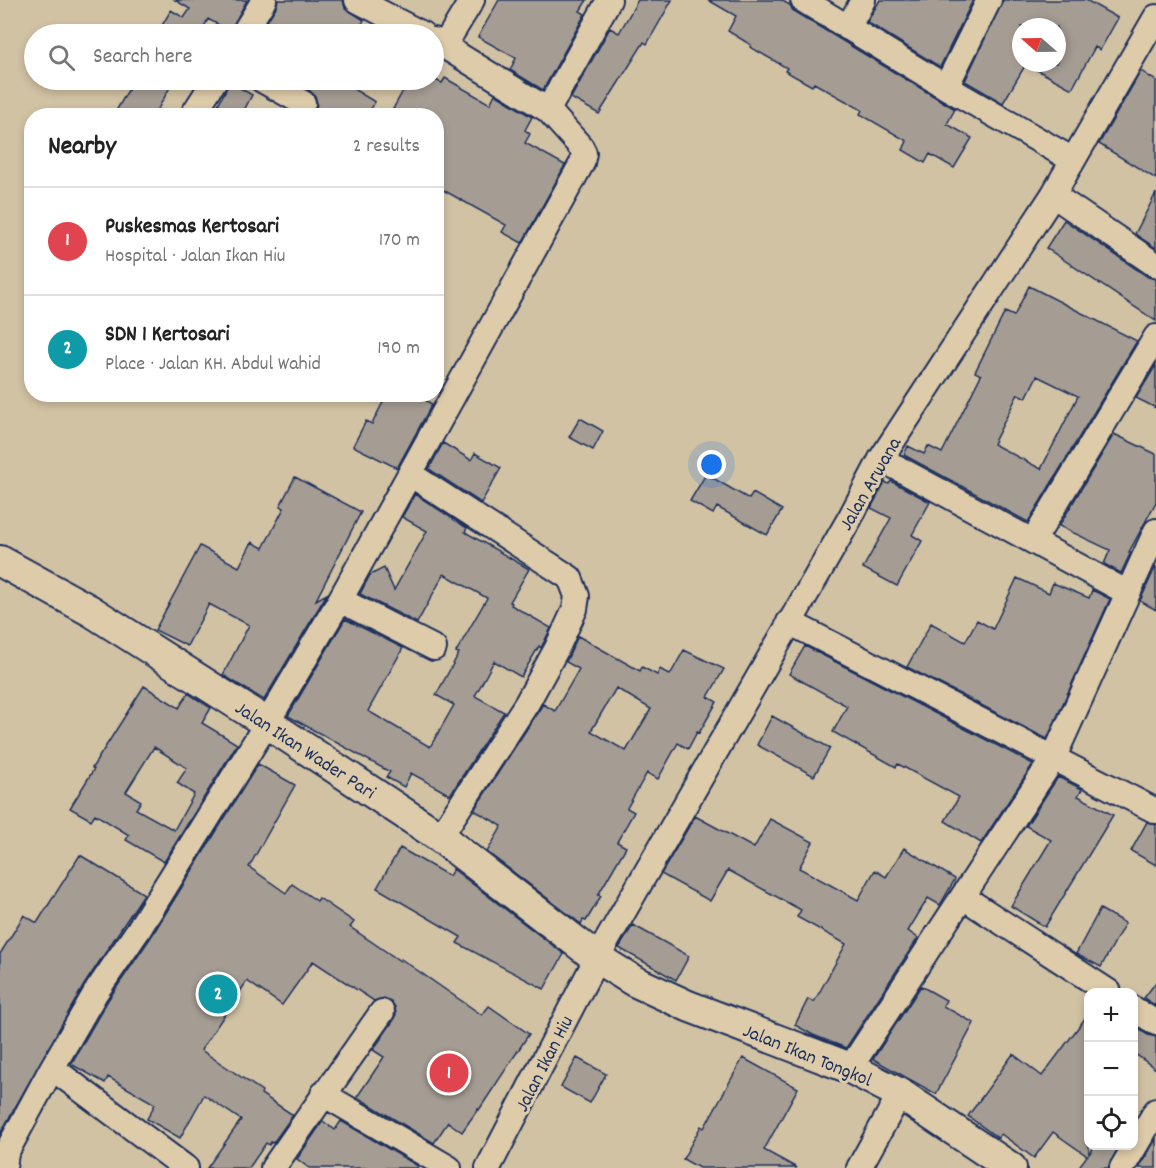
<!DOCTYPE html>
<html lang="en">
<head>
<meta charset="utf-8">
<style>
  body { margin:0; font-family:Dekko,sans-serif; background:#f6f6f6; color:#222 }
  .controls { position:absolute; right:18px; bottom:18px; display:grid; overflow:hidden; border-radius:12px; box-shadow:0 3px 9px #0003 }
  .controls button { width:54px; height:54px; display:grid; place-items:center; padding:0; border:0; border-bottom:2px solid #e0e0e0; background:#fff; color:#222; font:30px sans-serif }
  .compass { position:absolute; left:1012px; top:18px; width:54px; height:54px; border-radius:50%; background:#fff; box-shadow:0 3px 9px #0003; rotate:290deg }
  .you { position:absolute; left:712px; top:465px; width:21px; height:21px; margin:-15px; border:4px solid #fff; border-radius:50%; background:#1a73e8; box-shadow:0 0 0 9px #1a73e833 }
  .badge { display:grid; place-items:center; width:39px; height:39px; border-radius:50%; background:#2563eb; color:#fff; font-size:20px; font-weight:700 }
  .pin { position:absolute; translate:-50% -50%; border:3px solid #fff; box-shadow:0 2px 6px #0006 }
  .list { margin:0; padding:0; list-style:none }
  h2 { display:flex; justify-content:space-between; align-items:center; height:78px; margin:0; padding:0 24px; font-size:26px }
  h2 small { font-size:20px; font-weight:400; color:#767676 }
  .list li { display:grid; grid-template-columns:39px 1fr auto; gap:18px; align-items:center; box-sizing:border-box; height:108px; padding:0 24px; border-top:2px solid #e0e0e0 }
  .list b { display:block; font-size:22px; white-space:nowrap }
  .list p { margin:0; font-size:20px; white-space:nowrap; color:#767676 }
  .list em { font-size:20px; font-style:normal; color:#767676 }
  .icon { flex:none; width:33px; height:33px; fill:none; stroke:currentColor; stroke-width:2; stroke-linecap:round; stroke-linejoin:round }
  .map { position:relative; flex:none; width:1156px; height:1168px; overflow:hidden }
  .search { position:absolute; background:#fff; box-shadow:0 3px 9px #0003; left:24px; top:24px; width:420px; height:66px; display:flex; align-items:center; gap:15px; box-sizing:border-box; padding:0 21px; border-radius:33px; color:#767676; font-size:22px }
  .panel { position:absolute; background:#fff; box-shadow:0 3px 9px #0003; left:24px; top:108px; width:420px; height:294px; border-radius:24px }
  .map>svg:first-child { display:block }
  .building { fill:#a59d93; stroke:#1b2f5e; stroke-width:1.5; fill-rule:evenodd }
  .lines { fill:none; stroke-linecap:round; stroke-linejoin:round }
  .minor-casing { stroke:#1b2f5e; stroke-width:28 }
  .tertiary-casing { stroke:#1b2f5e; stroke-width:34 }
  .minor { stroke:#decba9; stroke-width:24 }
  .tertiary { stroke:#decba9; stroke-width:30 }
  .labels { text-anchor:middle; stroke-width:6; stroke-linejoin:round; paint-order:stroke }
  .street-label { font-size:20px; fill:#1b2f5e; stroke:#decba9 }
</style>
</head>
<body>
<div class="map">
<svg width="1156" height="1168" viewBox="0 0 1156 1168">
  <rect width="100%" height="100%" fill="#d2c2a4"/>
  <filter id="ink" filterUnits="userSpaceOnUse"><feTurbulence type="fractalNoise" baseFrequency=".0167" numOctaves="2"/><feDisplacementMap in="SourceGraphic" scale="12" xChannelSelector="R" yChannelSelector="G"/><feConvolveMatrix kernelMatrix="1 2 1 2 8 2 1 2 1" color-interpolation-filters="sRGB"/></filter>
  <g filter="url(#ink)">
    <path class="building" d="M175 0H247L230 31 208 19 203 29 213 34H157L171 10 184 18 190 9Z
      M278 0H343L345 8 364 20 356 34H259L276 7Z
      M499 0H587L580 11 585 14 543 90 510 70 516 58 478 37Z
      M638 0H672L647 44 644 42 599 114 571 98 610 28 619 33Z
      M708 0H781L790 5 793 11 955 109 947 124 972 138 954 168 930 154 925 163 903 150 907 141 860 114 862 110 814 83 812 86 785 71 787 68 750 47 751 45 728 31 736 16Z
      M880 0H973L940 67 867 22Z
      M1003 0H1086L1118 18 1100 50 1095 47 1072 89 1026 64 1003 103 965 81ZM1021 27H1057V63H1021Z
      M1141 71 1156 81V179L1099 144Z
      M445 78 490 104 495 94 532 117 525 130 530 134 525 143 565 165 522 243 502 232 506 225 436 186V116H404L393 109 409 80H435L442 83Z
      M134 80H174L154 116H113Z
      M290 80H354L350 87 375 102 367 116H310L316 109 317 103 315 96 310 91Z
      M230 82 252 95 241 116H212Z
      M1156 193V248L1135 234Z
      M1064 220 1148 277 1156 279V321L1046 248Z
      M1029 286 1137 341 1028 522 904 455 908 446 924 454 928 446 942 453 981 375 975 372 1005 312 1014 316ZM1037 376 1078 396 1041 469 993 444 1018 394 1026 398Z
      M1156 365V408L1136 398Z
      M387 394H414L432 404 397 468 353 446 366 421 372 424Z
      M580 418 603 431 593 450 569 437Z
      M1114 434 1156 454V502L1129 552H1131L1121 573 1104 564 1110 550 1059 526Z
      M443 443 471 460 475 453 501 468 481 503 429 469Z
      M706 474 749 499 753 493 782 510 767 535 717 507 713 514 690 501Z
      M295 477 361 512 316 600 327 594 264 700 223 675 249 625 209 604 187 646 155 630 200 546 239 567 252 542 263 548 284 508 280 506Z
      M891 481 930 502 912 535 922 541 897 586 863 568 891 518 871 508 885 482 889 484Z
      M415 494 467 528 465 532 529 569 510 602 512 603 511 605 551 628 541 648 539 646 521 677 494 661 475 696 504 712 450 795 411 773 404 787 386 777 390 772 288 716 345 619 403 648 368 711 430 747 454 705 436 695 459 653 456 652 487 598 444 574 417 623 360 594 370 575 384 568 394 590 427 531 402 517Z
      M1156 566V610L1140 601Z
      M1017 578 1049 593 1053 583 1089 598 1092 590 1110 599 1047 739 907 667 931 623 965 642 977 620 993 629Z
      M578 636 640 671 642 667 657 675 660 669 670 675 684 650 724 669 708 697 717 702 699 733 697 732 688 749 678 743 658 779 647 773 627 808 634 812 617 842 626 847 598 895 601 896 586 921 583 920 581 924 487 852 502 826 474 810 543 704 555 711 579 669 566 662ZM616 688 651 709 626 751 591 731Z
      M805 646 1033 764 981 843 945 821 959 797 898 764 896 767 833 732 847 706 789 674Z
      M144 686 179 708 188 693 211 708 202 723 237 744 164 862 126 840 129 835 95 814 91 820 70 808 94 769 92 768ZM154 747 187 768 177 783 194 794 174 830 136 809 141 801 126 792Z
      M772 716 830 748 814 776 757 745Z
      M258 764 295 785 249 867 286 893 292 884 317 901 319 898 354 922 350 927 400 961 401 959 482 1015 489 1006 529 1034 479 1110 478 1109 462 1132 448 1122 434 1143 357 1097 384 1057 373 1050 394 1020 396 1014 395 1007 391 1001 384 998 374 1001 313 961 282 1005 247 981 201 1050 262 1091 261 1094 293 1115 273 1143 271 1142 269 1145 266 1143 249 1168H207L241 1120 204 1095 180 1138 147 1119 155 1104 108 1077 105 1083 71 1064 108 1000 151 937Z
      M1058 777 1082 789 1078 796 1113 815 1045 927 1011 906 1051 840 1026 826Z
      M695 816 754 848 770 819 813 842 799 868 858 900 875 870 886 877 904 848 955 879 940 905 928 898 908 931 918 938 846 1048 813 1035 795 1025 808 999 814 1002 846 944 797 917 801 910 728 870 710 901 661 874Z
      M1147 822 1156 825V865L1131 851Z
      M400 848 449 876 453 869 564 954 544 989 457 943 461 937 377 888Z
      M80 855 144 894 84 985 0 1134V954L24 915 37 923Z
      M1100 909 1125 923 1101 967 1076 954Z
      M633 925 689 956 676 980 619 948Z
      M1156 982V1006L1144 998Z
      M921 986 946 1000 943 1006 974 1023 936 1094 873 1059Z
      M1089 1013V1154L1095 1146H1119L1108 1168H1078L1087 1156 1053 1132 1034 1158 1001 1134 998 1138 968 1116 1013 1054 1042 1076Z
      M1134 1026 1148 1035 1156 1037V1069L1134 1053Z
      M577 1058 606 1074 590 1103 561 1087Z
      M743 1058 798 1088 764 1150 797 1168H699L683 1159 701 1126 704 1128Z
      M323 1121 335 1130 341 1121 418 1166 417 1168H309L297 1159Z
      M1156 1139V1168H1139Z"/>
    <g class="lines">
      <defs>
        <path id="minor" d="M357 0 422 34
          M803 0 946 87 1073 160
          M848 28 863 0
          M243 34 264 0
          M444 46 472 0
          M262 80 303 103
          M946 87 989 0
          M548 110 609 0
          M192 116 215 80
          M1053 195 1156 265
          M881 459 1128 593
          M410 474 570 578 577 596 575 609 557 648 527 703 440 837
          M1033 541 1156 337
          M340 600 434 648
          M789 622 1156 811
          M963 897 1109 992
          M1134 1009 1156 1023
          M52 1068 186 1168
          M850 1068 1053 759 1156 531
          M323 1094 449 1168
          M4 1168 6 1153 52 1068 96 992 139 929 267 723 340 600 582 163 584 153 581 147 548 110 434 40
          M273 1168 382 1012
          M488 1168 597 958 850 518 881 459 1053 195 1156 17
          M859 1168 900 1094
          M1122 1168 1156 1111"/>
        <path id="tertiary" d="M0 561 91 611 267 723 440 837 597 958 634 981 688 1006 850 1068 900 1094 1011 1168"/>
      </defs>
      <use href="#minor" class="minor-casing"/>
      <use href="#tertiary" class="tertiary-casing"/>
      <use href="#minor" class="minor"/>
      <use href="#tertiary" class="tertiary"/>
    </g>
  </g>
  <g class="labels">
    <g class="street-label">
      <text transform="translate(869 483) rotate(-60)" y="7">Jalan Arwana</text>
      <text transform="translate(306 749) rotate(33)" y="7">Jalan Ikan Wader Pari</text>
      <text transform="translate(808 1054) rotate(22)" y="7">Jalan Ikan Tongkol</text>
      <text transform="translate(543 1063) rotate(-63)" y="7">Jalan Ikan Hiu</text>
    </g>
  </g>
</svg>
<div class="controls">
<button>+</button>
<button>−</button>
<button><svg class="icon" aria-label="locate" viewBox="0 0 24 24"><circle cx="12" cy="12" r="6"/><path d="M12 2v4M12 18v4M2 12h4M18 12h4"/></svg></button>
</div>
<svg class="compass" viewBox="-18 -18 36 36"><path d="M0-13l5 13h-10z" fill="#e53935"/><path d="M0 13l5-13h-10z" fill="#767676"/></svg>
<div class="you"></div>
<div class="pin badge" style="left:449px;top:1073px;background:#e0444e">1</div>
<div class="pin badge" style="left:218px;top:994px;background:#0f9aa8">2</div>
<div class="search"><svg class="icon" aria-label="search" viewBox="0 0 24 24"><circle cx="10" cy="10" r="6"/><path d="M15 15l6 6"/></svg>Search here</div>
<section class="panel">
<h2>Nearby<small>2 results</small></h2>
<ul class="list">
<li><span class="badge" style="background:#e0444e">1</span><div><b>Puskesmas Kertosari</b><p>Hospital · Jalan Ikan Hiu</p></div><em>170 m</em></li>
<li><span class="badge" style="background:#0f9aa8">2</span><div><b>SDN 1 Kertosari</b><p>Place · Jalan KH. Abdul Wahid</p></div><em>190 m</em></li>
</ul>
</section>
</div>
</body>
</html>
